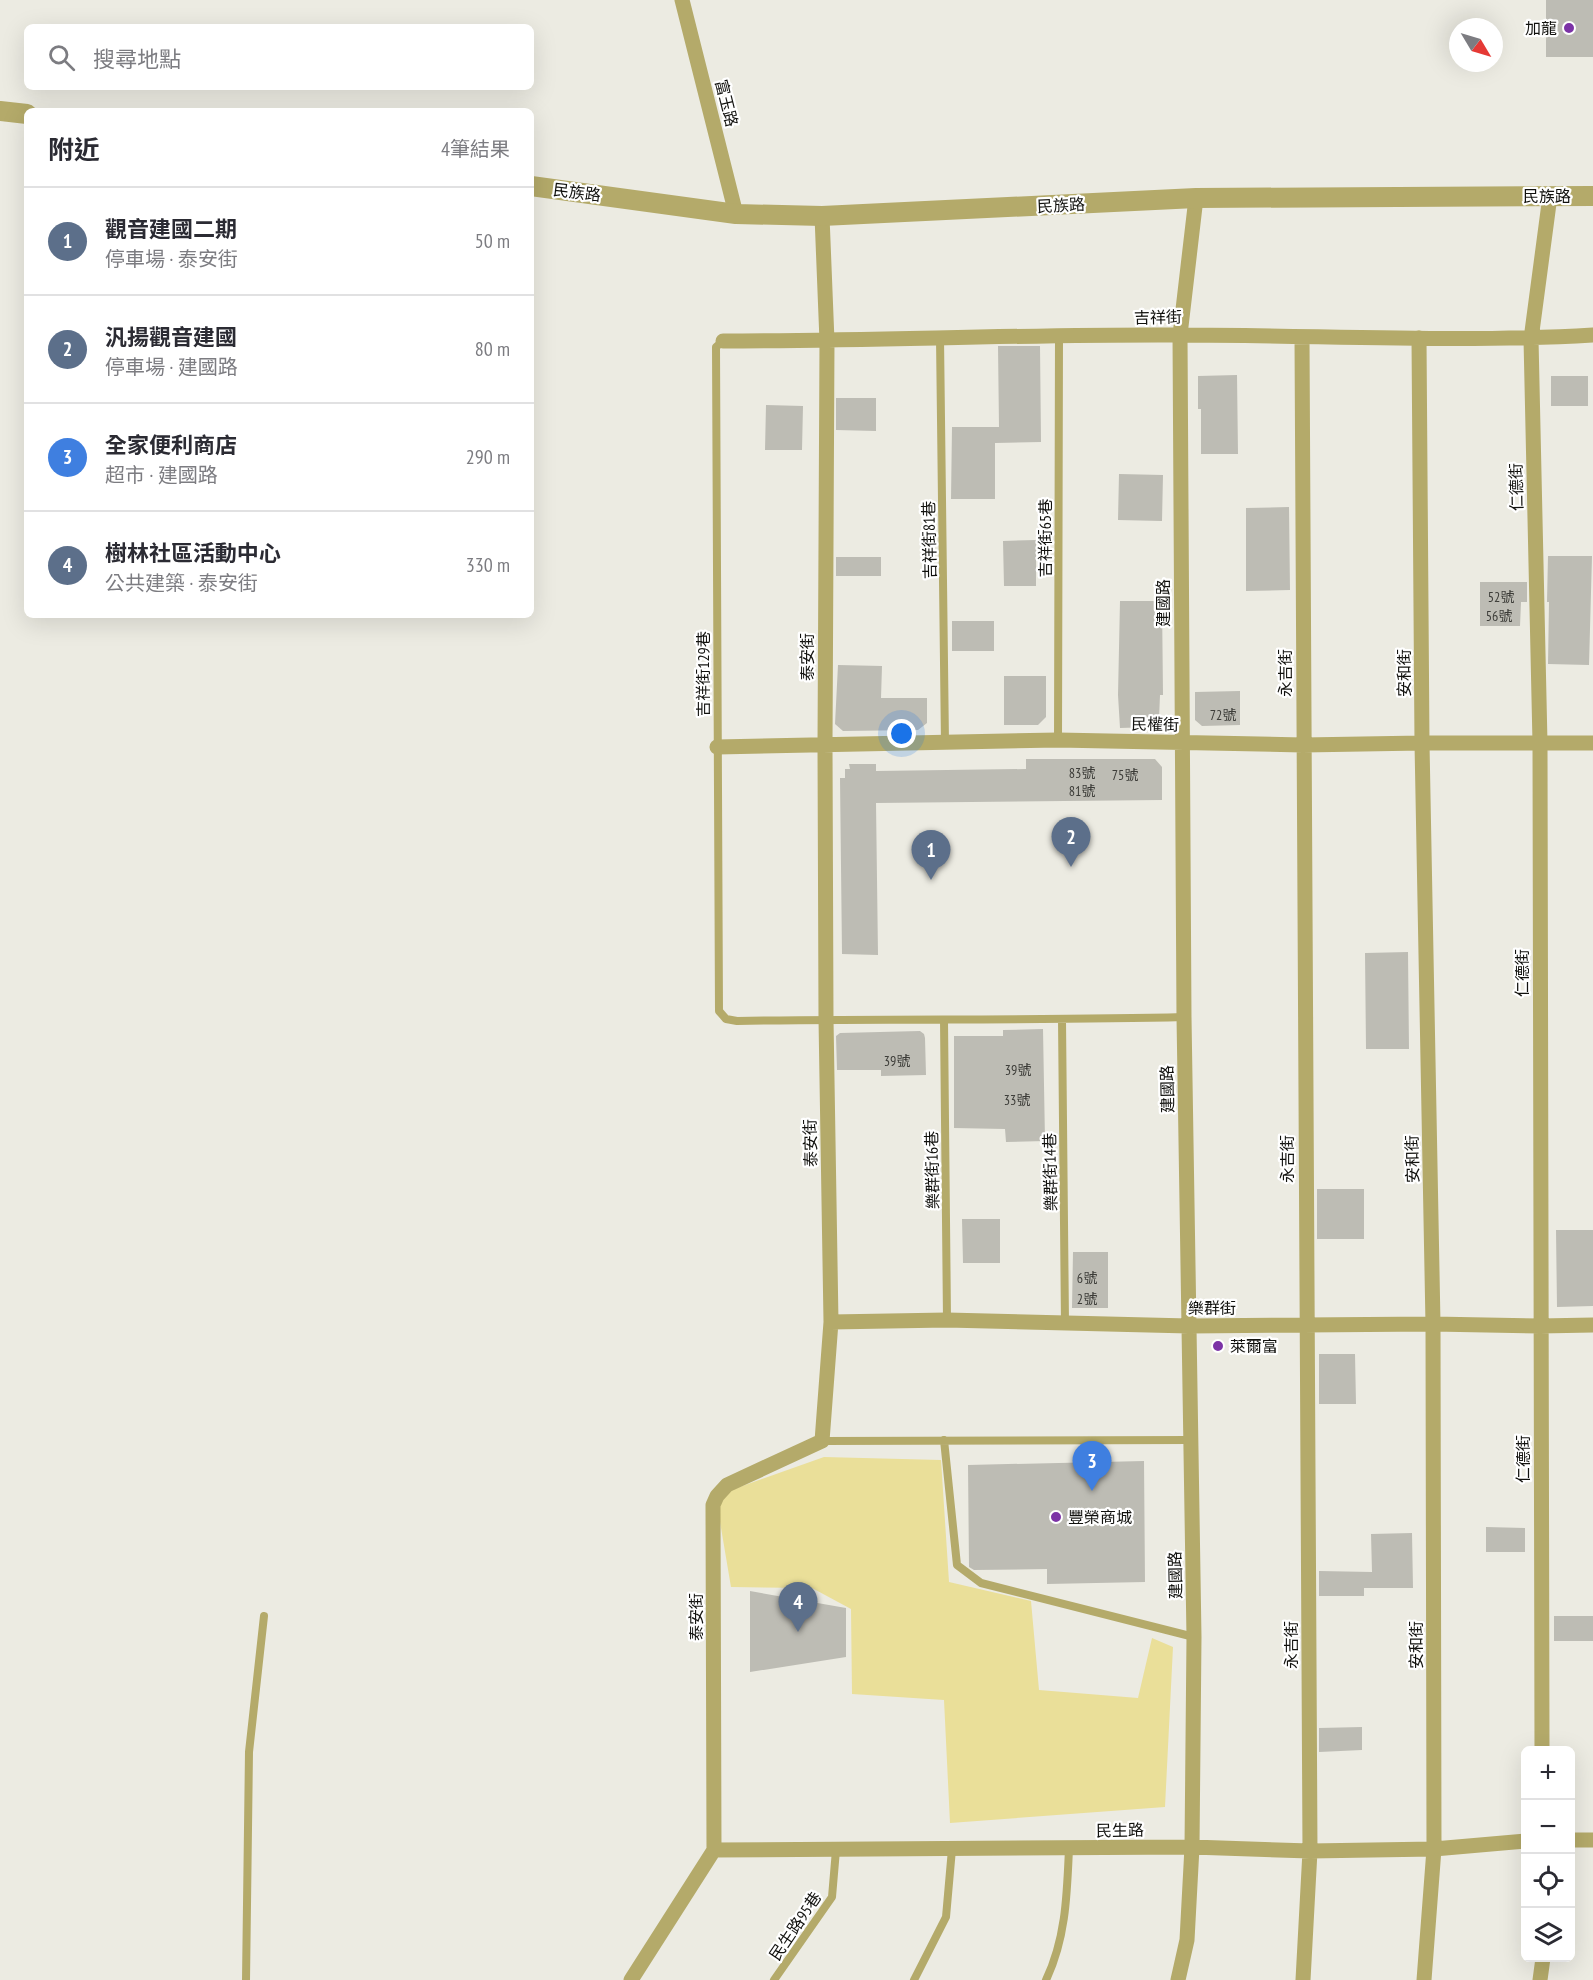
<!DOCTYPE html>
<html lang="zh-TW">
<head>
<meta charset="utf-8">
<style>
  body { margin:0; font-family:"PT Sans Narrow","Noto Sans TC",sans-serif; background:#f2f2f3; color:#2b2b33 }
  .controls { position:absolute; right:18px; bottom:18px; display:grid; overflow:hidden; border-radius:9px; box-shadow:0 6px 24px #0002 }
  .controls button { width:54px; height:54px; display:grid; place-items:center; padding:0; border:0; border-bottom:2px solid #e1e1e2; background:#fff; color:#2b2b33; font:30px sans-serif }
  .compass { position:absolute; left:1449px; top:18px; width:54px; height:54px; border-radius:50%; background:#fff; box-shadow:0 6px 24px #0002; rotate:128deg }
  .you { position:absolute; left:902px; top:734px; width:21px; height:21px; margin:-15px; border:4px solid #fff; border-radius:50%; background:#1a73e8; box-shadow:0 0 0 9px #1a73e833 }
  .badge { display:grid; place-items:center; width:39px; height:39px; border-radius:50%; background:#111827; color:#fff; font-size:20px; font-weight:700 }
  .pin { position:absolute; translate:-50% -50px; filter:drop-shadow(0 2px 3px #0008) }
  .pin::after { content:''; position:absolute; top:32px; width:21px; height:18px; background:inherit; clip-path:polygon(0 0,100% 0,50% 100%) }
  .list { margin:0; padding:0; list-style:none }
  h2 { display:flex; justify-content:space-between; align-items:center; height:78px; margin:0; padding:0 24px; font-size:26px }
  h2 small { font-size:20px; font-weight:400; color:#7c7c81 }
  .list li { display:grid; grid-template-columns:39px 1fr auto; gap:18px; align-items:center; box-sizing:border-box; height:108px; padding:0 24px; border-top:2px solid #e1e1e2 }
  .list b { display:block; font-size:22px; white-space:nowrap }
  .list p { margin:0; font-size:20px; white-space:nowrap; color:#7c7c81 }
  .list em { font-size:20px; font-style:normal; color:#7c7c81 }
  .icon { flex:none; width:33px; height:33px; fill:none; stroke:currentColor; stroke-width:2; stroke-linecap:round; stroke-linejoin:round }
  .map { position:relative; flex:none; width:1593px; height:1980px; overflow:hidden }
  .search { position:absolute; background:#fff; box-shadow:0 6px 24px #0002; left:24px; top:24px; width:510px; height:66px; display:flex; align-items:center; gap:15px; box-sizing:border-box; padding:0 21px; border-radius:9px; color:#7c7c81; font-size:22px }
  .panel { position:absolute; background:#fff; box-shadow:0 6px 24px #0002; left:24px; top:108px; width:510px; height:510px; border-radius:9px }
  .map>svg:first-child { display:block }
  .green { fill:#eadf99 }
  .building { fill:#bdbcb4 }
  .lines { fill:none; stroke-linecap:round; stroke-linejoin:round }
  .service { stroke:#b4aa6a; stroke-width:8 }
  .minor { stroke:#b4aa6a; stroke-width:15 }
  .tertiary { stroke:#b4aa6a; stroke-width:20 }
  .poi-dot { fill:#7c33a6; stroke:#fff; stroke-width:2 }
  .labels { text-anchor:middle; stroke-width:4.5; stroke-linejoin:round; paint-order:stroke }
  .number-label { font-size:14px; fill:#3c3c38 }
  .poi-label { font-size:16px; fill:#11110e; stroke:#fff; text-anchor:start }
  .street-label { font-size:16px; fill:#11110e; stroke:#fff }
</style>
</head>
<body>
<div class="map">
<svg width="1593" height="1980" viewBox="0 0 1593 1980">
  <rect width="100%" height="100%" fill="#ecebe2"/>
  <path class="green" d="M824 1457 941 1460 949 1582 1031 1601 1039 1690 1138 1698 1152 1638 1173 1647 1165 1807 950 1823 944 1700 852 1694 851 1609 812 1588 731 1587 718 1510 721 1501 731 1490Z"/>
  <path class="building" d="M1546 0H1593V57H1546Z
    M998 346H1040L1041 442 995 443V499H951L952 427H999Z
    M1237 375 1238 454H1201V409H1198V376Z
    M1551 376H1588V406H1551Z
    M836 398H876V431L836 430Z
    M766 405 803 406 802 450H765Z
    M1119 474 1163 475 1162 521 1118 520Z
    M1289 507 1290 590 1246 591V508Z
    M1036 540V586H1004L1003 541Z
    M1548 556H1592L1589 665 1548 664 1549 602H1547Z
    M836 557H881V576H836Z
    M1480 582H1527V602H1521L1520 626H1480Z
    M1120 601H1162L1163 695H1160L1159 719 1153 727 1120 728 1118 695Z
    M952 621H994V651H952Z
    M838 665 882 666 881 698H927V723L918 730 843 731 835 724Z
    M1004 676H1046V717L1038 725H1004Z
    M1240 691V725L1202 726 1195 720V692Z
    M1026 759H1155L1162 767V800L876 803 878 955 842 954 840 778H845V769H850L849 764H876V771L1026 769Z
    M1408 952 1409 1049H1366L1365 953Z
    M1043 1029 1045 1141 1006 1142 1005 1129 954 1128V1036H1003V1030Z
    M920 1031 924 1034 925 1038 926 1075 881 1076V1070H837L836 1036 840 1033Z
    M1317 1189H1364V1239H1317Z
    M962 1219H1000V1263H963Z
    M1556 1230H1593V1306L1557 1307Z
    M1073 1252H1108V1308H1072Z
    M1319 1354H1355L1356 1404H1319Z
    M1144 1461 1145 1582 1047 1584V1569L974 1570 969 1567 968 1465Z
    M1486 1527 1525 1528V1552H1486Z
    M1412 1533 1413 1588H1364V1596H1319V1571L1372 1572 1371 1534Z
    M750 1591 846 1608V1657L750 1672Z
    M1554 1616H1593V1641H1554Z
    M1362 1727V1750L1319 1752V1728Z"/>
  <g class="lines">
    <path class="service" d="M940 338 945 743
      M723 341 716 347 719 1011 726 1019 737 1021C886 1018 1035 1021 1184 1017
      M1058 740 1059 337
      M944 1020 947 1320
      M1062 1020 1065 1323
      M944 1440 957 1565 981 1583 1194 1637
      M822 1441 1190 1440
      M246 1980 249 1752 264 1616
      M774 1980 832 1897 836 1850
      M914 1980 946 1917 952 1849
      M1046 1980C1066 1938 1067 1894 1069 1848"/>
    <path class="minor" d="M682 0 736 214
      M1302 338 1310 1851 1303 1980
      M1419 338 1422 743 1433 1324 1434 1849 1424 1980
      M723 341C875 341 1028 334 1181 335 1318 335 1456 343 1593 335
      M717 747 1058 740 1303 745 1422 743H1593
      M831 1322 947 1320 1189 1326 1433 1324 1540 1326 1593 1325
      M1542 1750 1540 743 1531 339 1550 196
      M1570 1840H1593
      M714 1850 1192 1847 1310 1851 1434 1849 1526 1841
      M631 1980 714 1850 713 1505 717 1496 727 1485 822 1441 831 1322 826 1019 825 745 827 341 822 216
      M1178 1980 1187 1940 1192 1847 1194 1637 1184 1017 1180 335 1196 198
      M1540 1980 1543 1958"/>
    <path class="tertiary" d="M0 111 27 114
      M531 186 736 214 822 216 1196 198 1593 196"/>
  </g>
  <g class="poi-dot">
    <circle cx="1569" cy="28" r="6"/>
    <circle cx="1218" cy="1346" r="6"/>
    <circle cx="1056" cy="1517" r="6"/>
  </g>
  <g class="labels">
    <g class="number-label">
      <text x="1501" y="602">52號</text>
      <text x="1499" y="621">56號</text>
      <text x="1223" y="720">72號</text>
      <text x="1082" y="778">83號</text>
      <text x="1125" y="780">75號</text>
      <text x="1082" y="796">81號</text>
      <text x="897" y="1066">39號</text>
      <text x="1018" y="1075">39號</text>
      <text x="1017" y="1105">33號</text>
      <text x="1087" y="1283">6號</text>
      <text x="1087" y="1304">2號</text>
    </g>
    <g class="poi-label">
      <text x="1557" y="34" text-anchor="end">加龍</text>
      <text x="1230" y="1352">萊爾富</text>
      <text x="1068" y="1523">豐榮商城</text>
    </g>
    <g class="street-label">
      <text transform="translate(727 103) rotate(76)" y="6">富玉路</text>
      <text transform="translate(577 192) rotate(7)" y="6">民族路</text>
      <text x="1547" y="202">民族路</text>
      <text transform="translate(1061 205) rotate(-3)" y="6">民族路</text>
      <text transform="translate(1158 317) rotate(-1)" y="6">吉祥街</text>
      <text transform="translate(1516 487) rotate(-91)" y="6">仁德街</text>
      <text transform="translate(1045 538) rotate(-90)" y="6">吉祥街65巷</text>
      <text transform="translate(929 540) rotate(-91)" y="6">吉祥街81巷</text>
      <text transform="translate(1163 603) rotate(-90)" y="6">建國路</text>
      <text transform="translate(807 657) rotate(-90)" y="6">泰安街</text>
      <text transform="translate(1285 673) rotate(-90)" y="6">永吉街</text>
      <text transform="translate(1404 673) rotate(-90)" y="6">安和街</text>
      <text transform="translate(703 674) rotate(-90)" y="6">吉祥街129巷</text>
      <text transform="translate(1155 724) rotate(1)" y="6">民權街</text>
      <text transform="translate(1522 973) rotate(-90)" y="6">仁德街</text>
      <text transform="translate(1167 1089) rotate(-91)" y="6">建國路</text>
      <text transform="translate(810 1143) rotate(-91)" y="6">泰安街</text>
      <text transform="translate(1287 1159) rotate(-90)" y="6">永吉街</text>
      <text transform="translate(1412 1159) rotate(-91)" y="6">安和街</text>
      <text transform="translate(932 1170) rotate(-91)" y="6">樂群街16巷</text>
      <text transform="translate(1050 1172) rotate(-91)" y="6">樂群街14巷</text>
      <text x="1212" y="1314">樂群街</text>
      <text transform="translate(1523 1459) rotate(-90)" y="6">仁德街</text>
      <text transform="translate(1175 1575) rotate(-91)" y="6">建國路</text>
      <text transform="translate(696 1617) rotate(-90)" y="6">泰安街</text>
      <text transform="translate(1291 1645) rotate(-90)" y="6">永吉街</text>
      <text transform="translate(1416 1645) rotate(-90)" y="6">安和街</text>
      <text transform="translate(1120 1830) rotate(-1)" y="6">民生路</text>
      <text transform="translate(795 1926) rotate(-56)" y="6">民生路95巷</text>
    </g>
  </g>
</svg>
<div class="controls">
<button>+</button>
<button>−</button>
<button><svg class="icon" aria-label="locate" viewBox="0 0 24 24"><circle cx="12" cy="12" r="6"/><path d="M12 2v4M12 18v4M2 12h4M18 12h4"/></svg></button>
<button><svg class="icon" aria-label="layers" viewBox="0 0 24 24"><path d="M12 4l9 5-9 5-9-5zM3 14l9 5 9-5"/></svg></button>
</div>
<svg class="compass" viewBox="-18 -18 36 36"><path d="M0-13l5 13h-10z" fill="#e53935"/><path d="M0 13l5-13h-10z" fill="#7c7c81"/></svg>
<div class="you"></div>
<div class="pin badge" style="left:931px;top:880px;background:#5c6f8a">1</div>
<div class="pin badge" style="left:1071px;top:867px;background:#5c6f8a">2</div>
<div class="pin badge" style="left:1092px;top:1491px;background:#3f7fe0">3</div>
<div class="pin badge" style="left:798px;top:1632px;background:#5c6f8a">4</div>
<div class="search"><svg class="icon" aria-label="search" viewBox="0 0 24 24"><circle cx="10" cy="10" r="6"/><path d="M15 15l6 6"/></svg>搜尋地點</div>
<section class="panel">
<h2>附近<small>4筆結果</small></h2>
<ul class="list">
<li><span class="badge" style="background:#5c6f8a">1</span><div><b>觀音建國二期</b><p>停車場 · 泰安街</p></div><em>50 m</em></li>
<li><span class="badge" style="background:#5c6f8a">2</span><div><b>汎揚觀音建國</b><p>停車場 · 建國路</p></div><em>80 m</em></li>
<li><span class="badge" style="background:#3f7fe0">3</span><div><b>全家便利商店</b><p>超市 · 建國路</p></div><em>290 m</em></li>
<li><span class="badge" style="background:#5c6f8a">4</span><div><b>樹林社區活動中心</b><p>公共建築 · 泰安街</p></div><em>330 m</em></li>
</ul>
</section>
</div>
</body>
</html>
